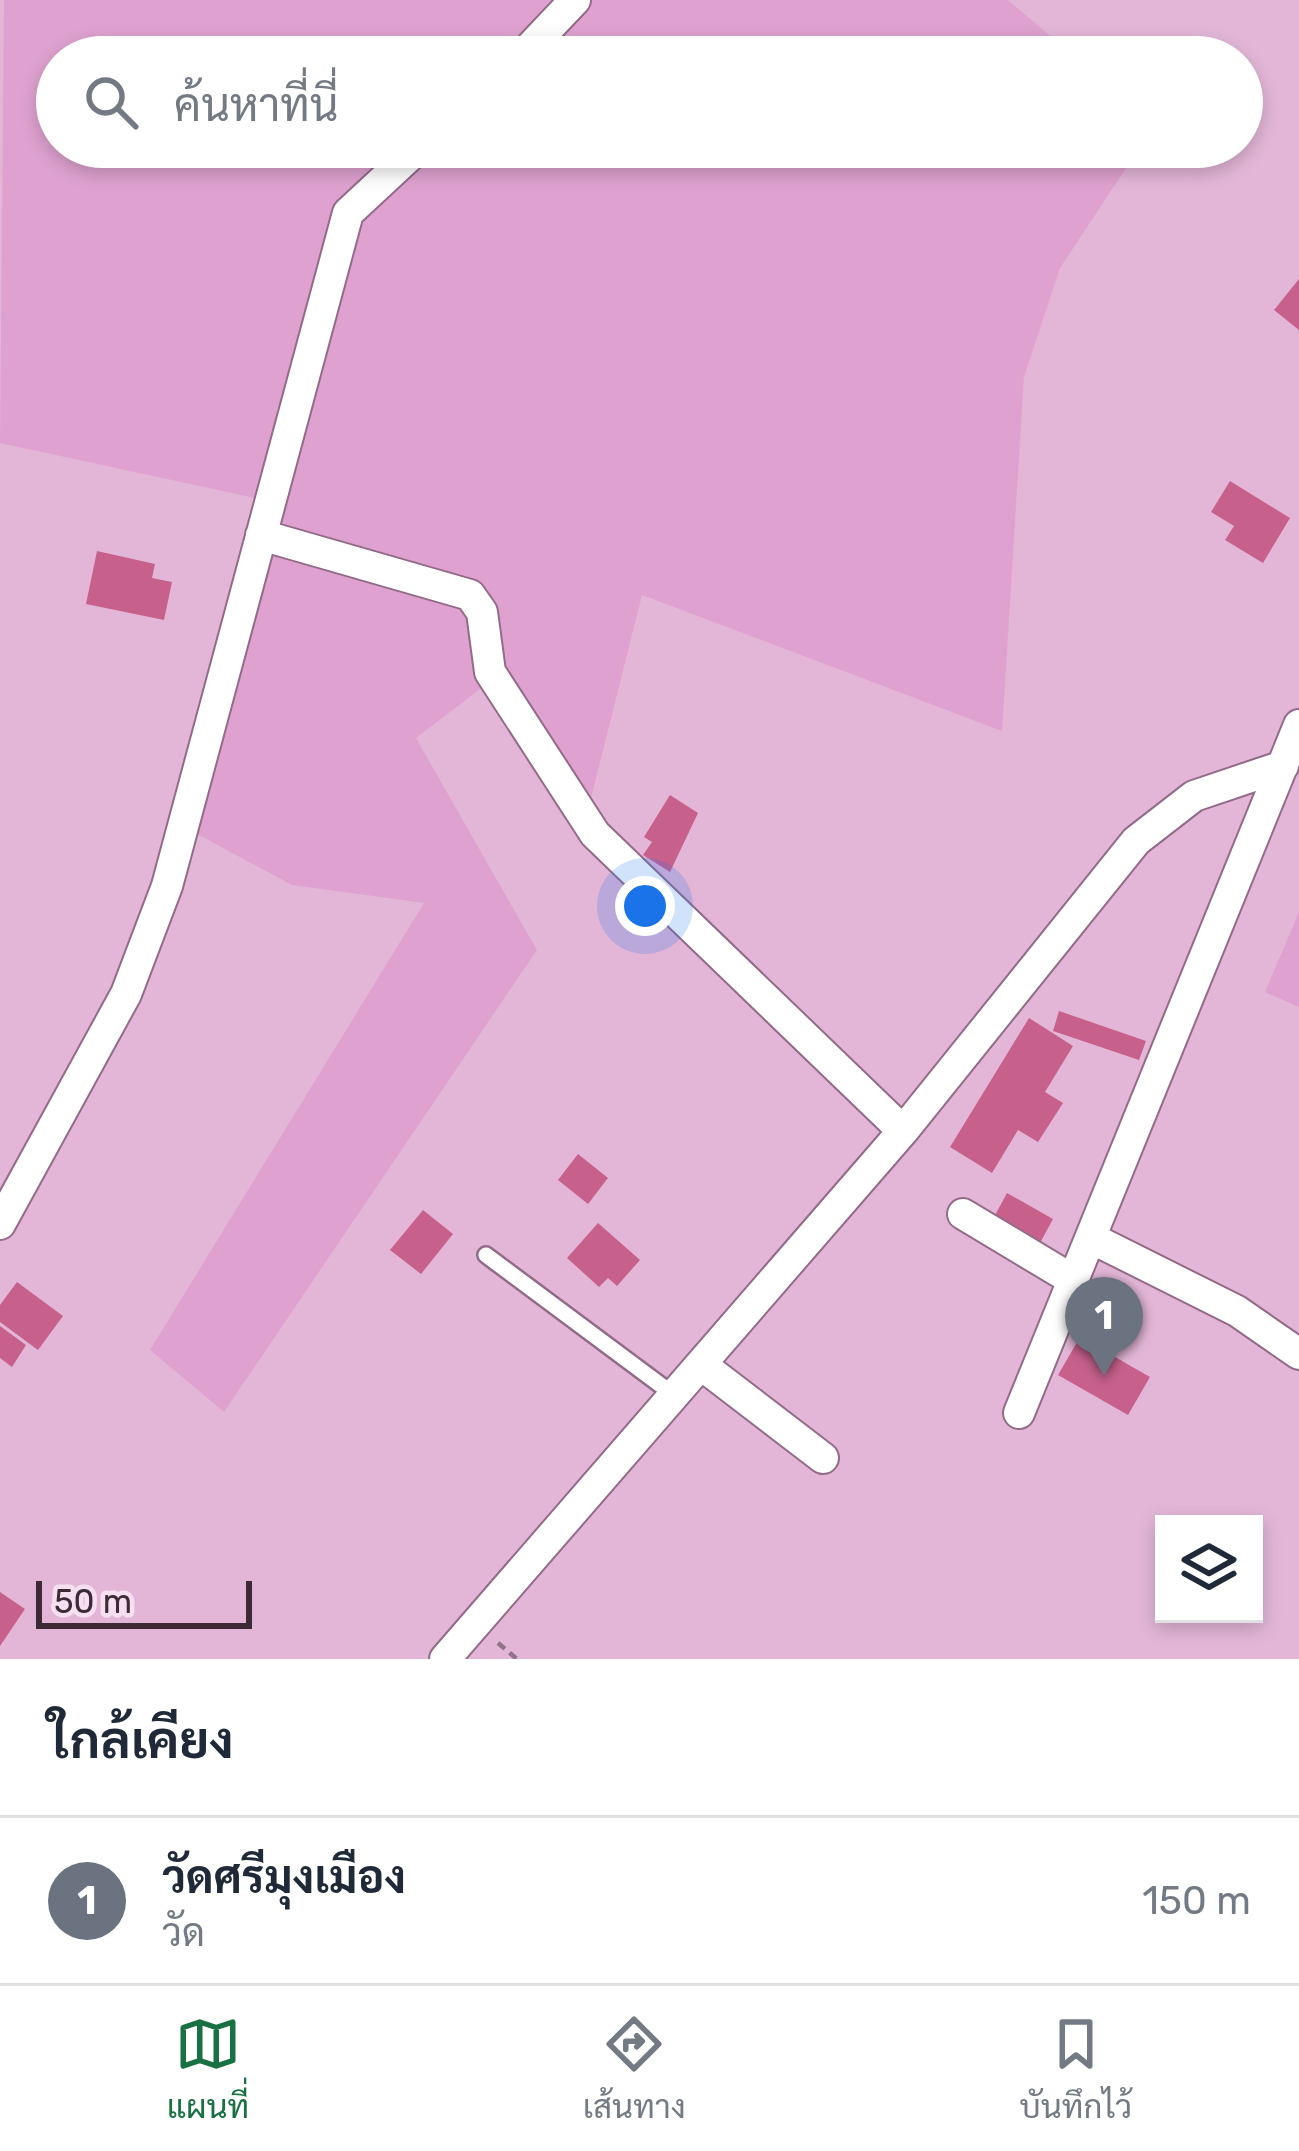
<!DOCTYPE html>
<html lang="th">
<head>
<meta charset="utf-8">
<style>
  body { margin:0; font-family:Rubik,Sarabun,sans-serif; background:#f2f2f3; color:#1f2937 }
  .controls { position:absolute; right:36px; bottom:36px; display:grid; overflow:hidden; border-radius:0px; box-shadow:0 6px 18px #0003 }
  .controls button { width:108px; height:108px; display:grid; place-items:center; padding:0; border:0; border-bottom:3px solid #e0e1e3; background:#fff; color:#1f2937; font:60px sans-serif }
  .scale { position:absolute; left:36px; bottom:30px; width:216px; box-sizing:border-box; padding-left:12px; border:6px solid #3c2a37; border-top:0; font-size:33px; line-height:42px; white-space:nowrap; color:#3c2a37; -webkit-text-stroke:9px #f6dff0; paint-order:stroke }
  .you { position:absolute; left:645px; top:906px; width:42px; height:42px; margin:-30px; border:9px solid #fff; border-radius:50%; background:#1a73e8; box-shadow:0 0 0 18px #1a73e833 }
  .badge { display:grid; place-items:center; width:78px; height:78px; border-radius:50%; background:#187043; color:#fff; font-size:39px; font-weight:700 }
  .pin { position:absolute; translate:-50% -99px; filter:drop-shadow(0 3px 6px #0008) }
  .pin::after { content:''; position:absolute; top:63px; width:42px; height:36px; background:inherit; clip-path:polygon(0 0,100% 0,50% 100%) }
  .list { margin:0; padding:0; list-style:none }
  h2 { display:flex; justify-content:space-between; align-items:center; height:156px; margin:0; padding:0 48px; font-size:51px }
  h2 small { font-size:39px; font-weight:400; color:#747a83 }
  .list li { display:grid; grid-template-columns:78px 1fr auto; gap:36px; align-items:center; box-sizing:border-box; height:168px; padding:0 48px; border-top:3px solid #e0e1e3 }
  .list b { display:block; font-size:45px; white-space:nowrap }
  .list p { margin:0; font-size:39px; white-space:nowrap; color:#747a83 }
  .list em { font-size:39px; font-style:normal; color:#747a83 }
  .icon { flex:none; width:66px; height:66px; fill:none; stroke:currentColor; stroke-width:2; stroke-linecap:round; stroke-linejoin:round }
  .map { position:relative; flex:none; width:1299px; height:1659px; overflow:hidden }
  .search { position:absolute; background:#fff; box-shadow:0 6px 18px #0003; left:36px; right:36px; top:36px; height:132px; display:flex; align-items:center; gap:30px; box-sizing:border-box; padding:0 42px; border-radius:66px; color:#747a83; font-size:45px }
  .sheet { height:324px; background:#fff }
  nav { display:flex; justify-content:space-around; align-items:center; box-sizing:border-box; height:168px; border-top:3px solid #e0e1e3; background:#fff; font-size:33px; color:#747a83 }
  nav a { display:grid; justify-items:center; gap:6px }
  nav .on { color:#187043 }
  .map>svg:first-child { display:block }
  .green { fill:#dfa2d0 }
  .building { fill:#c7618c }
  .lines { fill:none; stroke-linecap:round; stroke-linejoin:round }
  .lane-casing { stroke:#936b89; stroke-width:20 }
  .street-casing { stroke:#936b89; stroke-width:34 }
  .path { stroke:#93738a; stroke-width:4.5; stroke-dasharray:9 6; stroke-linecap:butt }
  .lane { stroke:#fff; stroke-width:15 }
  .street { stroke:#fff; stroke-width:30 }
</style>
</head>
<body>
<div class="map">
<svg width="1299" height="1659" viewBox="0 0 1299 1659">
  <rect width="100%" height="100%" fill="#e3b6d7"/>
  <path class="green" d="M4 0H1008L1075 57H57V147H1140L1060 268 1024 377 1002 731 642 595 589 806 501 673 416 738 537 950 224 1412 150 1350 424 903 292 885 171 820 255 498 0 443Z
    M1299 912V1007L1265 992Z"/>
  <path class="building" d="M1299 279V330L1274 310Z
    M1230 481 1290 518 1263 563 1225 540 1234 526 1211 512Z
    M97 551 155 564 152 578 172 582 164 620 86 604Z
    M670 795 698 813 670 872 643 855 652 842 644 837Z
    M1059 1011 1146 1041 1139 1060 1053 1031Z
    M1029 1018 1073 1046 1045 1092 1063 1103 1038 1142 1018 1130 992 1173 950 1147Z
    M578 1154 608 1178 588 1204 558 1180Z
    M1007 1193 1053 1219 1040 1243 994 1217Z
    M423 1210 453 1234 421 1274 390 1250Z
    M598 1223 640 1260 617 1286 608 1278 599 1287 567 1258Z
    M17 1282 63 1316 38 1350 0 1322V1305Z
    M0 1326 26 1345 12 1367 0 1358Z
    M1080 1337 1150 1377 1128 1415 1058 1375Z
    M0 1592 25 1609 0 1646Z"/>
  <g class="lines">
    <defs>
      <path id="lane" d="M486 1255 674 1395"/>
      <path id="street" d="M521 57 575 0
        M261 535 470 595 482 612 490 672 595 834 903 1131
        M963 1214 1073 1280
        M0 1224 126 994 167 886 348 213 419 147
        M1091 1238 1237 1311 1299 1354
        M703 1366 823 1458
        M1019 1413 1299 725
        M445 1659 903 1131 1136 841 1194 796 1283 766"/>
    </defs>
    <use href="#lane" class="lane-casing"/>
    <use href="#street" class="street-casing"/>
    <path class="path" d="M498 1643 517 1659"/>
    <use href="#lane" class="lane"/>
    <use href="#street" class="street"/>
  </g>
</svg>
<div class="controls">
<button><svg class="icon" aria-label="layers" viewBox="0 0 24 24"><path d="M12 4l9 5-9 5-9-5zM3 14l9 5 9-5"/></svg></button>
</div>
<div class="scale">50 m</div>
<div class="you"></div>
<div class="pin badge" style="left:1104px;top:1376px;background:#6b7280">1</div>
<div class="search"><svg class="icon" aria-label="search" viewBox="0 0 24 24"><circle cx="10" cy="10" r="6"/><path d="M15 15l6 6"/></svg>ค้นหาที่นี่</div>
</div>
<section class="sheet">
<h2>ใกล้เคียง<small></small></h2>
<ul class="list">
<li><span class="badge" style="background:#6b7280">1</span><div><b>วัดศรีมุงเมือง</b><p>วัด</p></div><em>150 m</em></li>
</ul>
</section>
<nav>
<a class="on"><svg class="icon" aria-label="map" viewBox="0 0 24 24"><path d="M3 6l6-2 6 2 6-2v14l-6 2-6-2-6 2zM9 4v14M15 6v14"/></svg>แผนที่</a>
<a><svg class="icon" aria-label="directions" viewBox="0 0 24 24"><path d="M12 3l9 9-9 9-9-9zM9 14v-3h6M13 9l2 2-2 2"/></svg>เส้นทาง</a>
<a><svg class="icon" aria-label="saved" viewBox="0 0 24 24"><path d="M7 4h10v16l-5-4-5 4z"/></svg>บันทึกไว้</a>
</nav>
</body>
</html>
